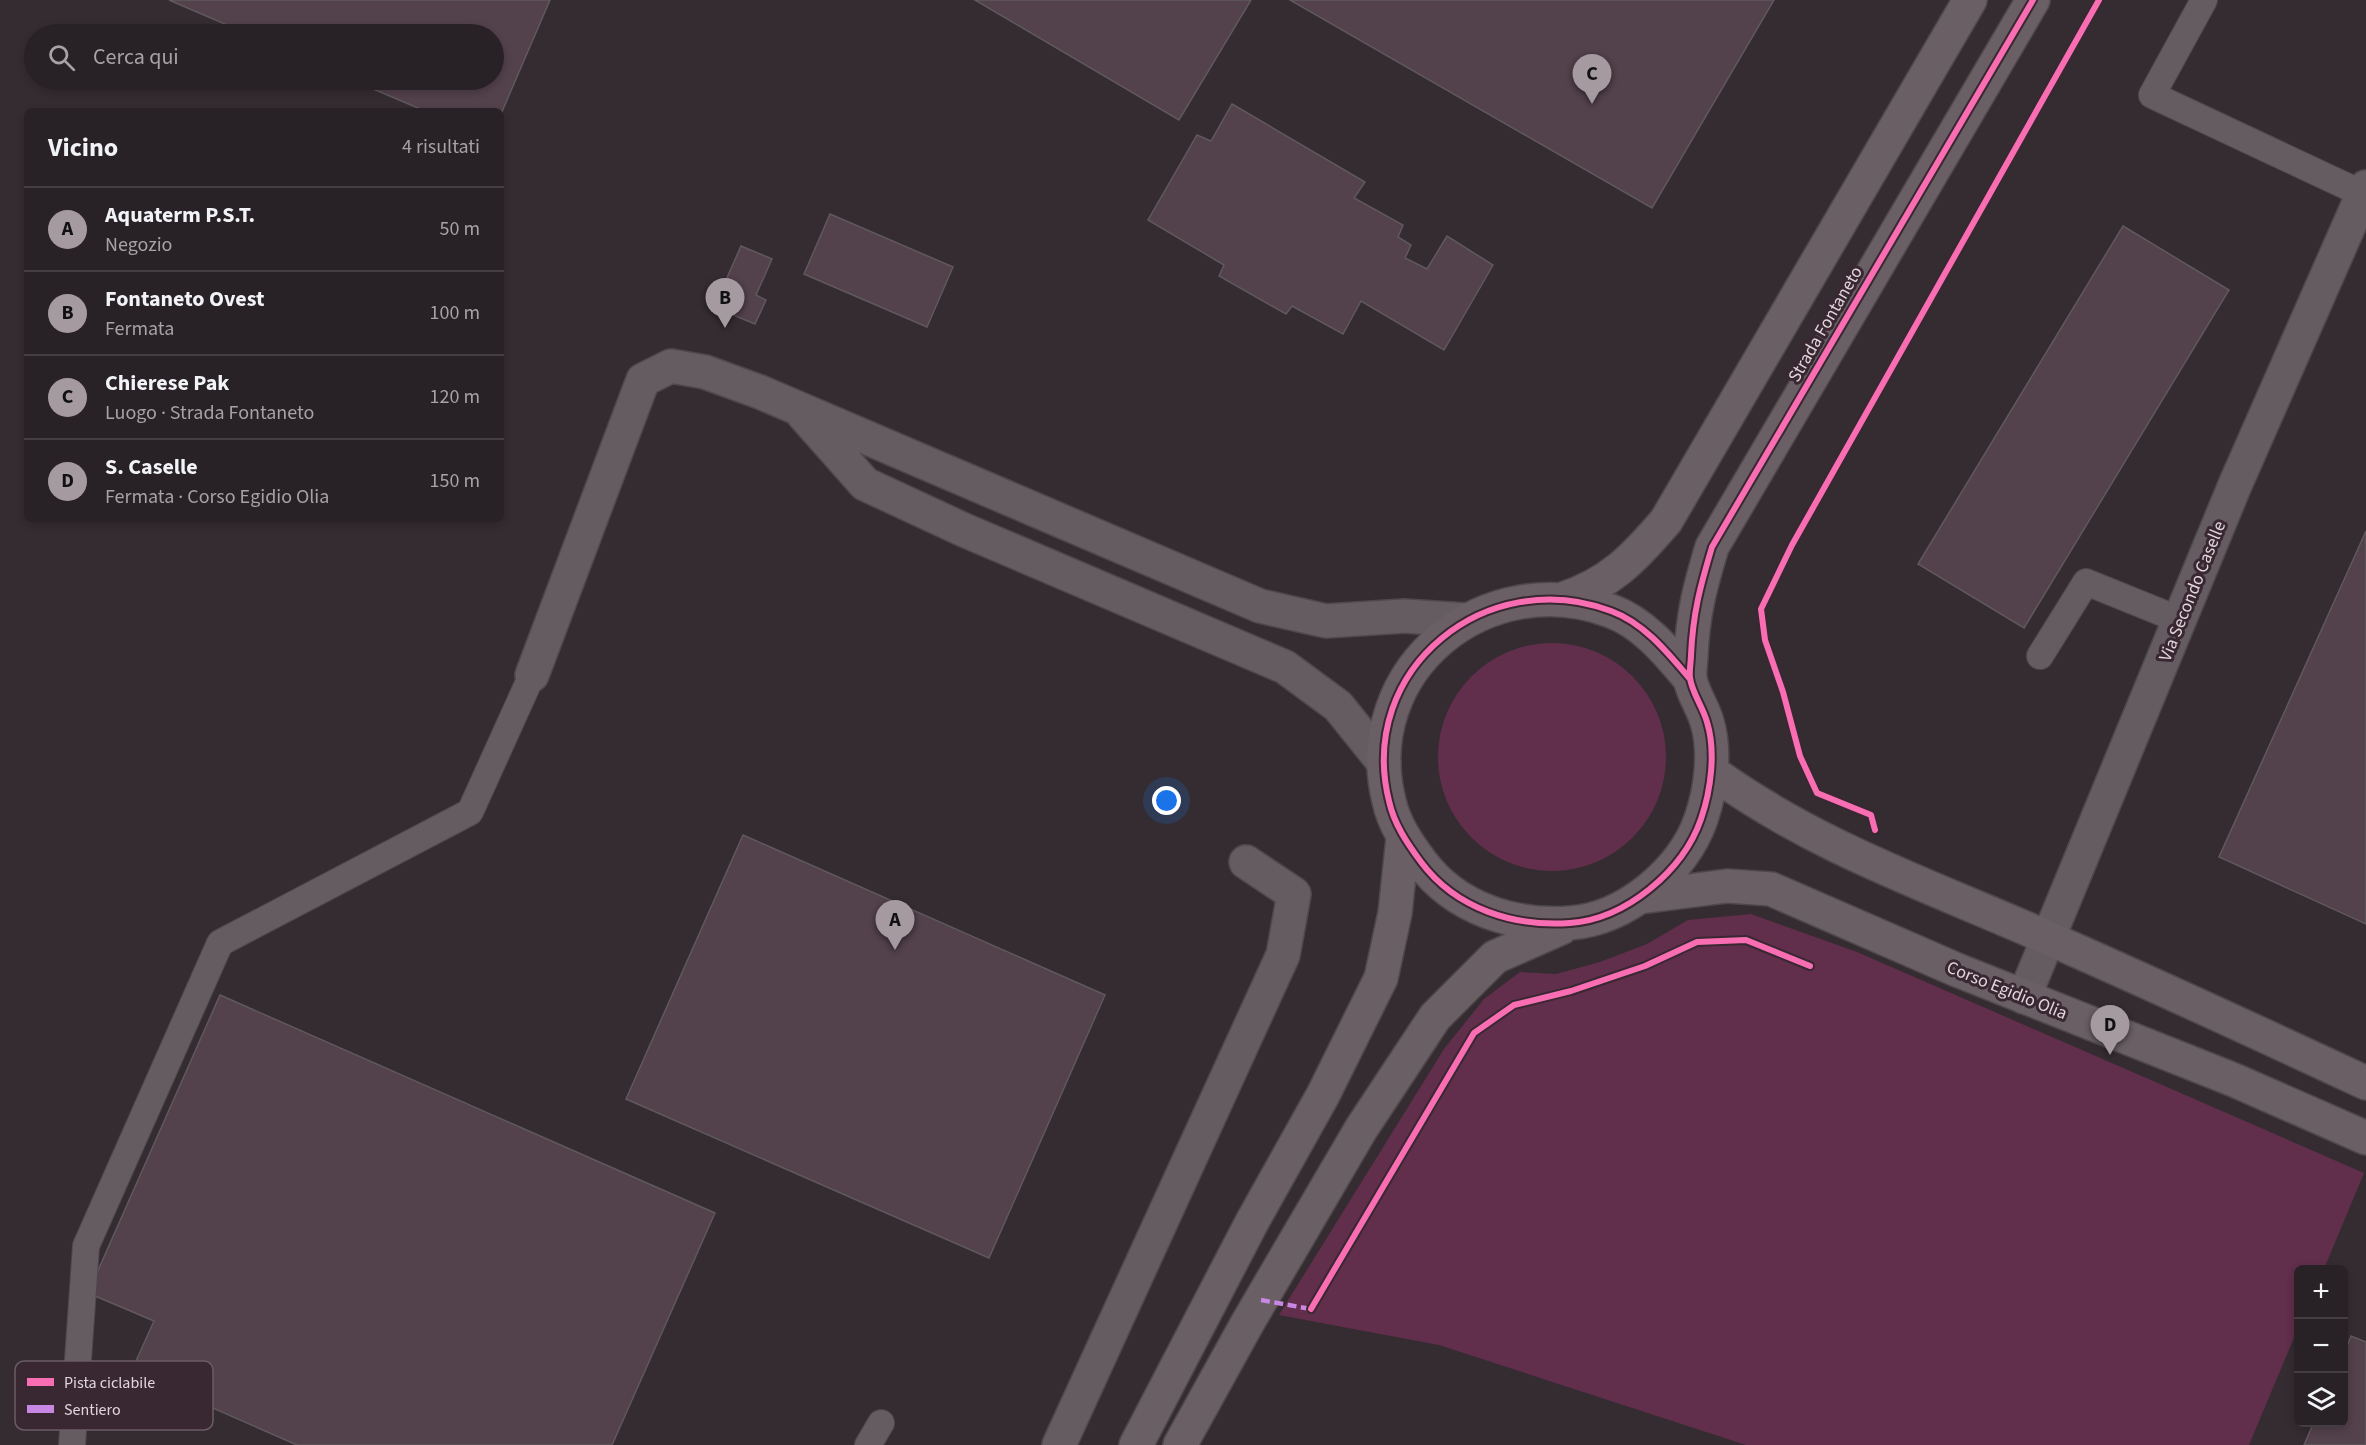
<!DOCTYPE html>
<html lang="it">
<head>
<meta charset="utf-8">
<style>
  body { margin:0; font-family:"Source Sans 3",sans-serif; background:#30292d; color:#f1f3f6 }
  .controls { position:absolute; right:18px; bottom:18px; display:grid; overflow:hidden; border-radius:9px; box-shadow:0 3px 9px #0003 }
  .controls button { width:54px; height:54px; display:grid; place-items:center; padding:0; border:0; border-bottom:2px solid #443e42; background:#282125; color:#f1f3f6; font:30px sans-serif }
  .you { position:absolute; left:1167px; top:801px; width:21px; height:21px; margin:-15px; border:4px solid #fff; border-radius:50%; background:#1a73e8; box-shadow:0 0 0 9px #1a73e833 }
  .badge { display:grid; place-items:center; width:39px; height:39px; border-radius:50%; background:#a59aa0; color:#111; font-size:20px; font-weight:700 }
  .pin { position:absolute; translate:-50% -50px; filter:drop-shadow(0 2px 3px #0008) }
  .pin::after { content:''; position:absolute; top:32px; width:21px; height:18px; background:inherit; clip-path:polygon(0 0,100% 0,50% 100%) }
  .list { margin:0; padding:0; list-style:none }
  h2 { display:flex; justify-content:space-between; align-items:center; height:78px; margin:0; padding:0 24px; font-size:26px }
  h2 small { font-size:20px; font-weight:400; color:#a5a3a7 }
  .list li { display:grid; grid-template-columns:39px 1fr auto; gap:18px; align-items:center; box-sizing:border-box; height:84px; padding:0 24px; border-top:2px solid #443e42 }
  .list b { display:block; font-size:22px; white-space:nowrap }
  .list p { margin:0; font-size:20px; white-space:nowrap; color:#a5a3a7 }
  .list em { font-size:20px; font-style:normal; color:#a5a3a7 }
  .icon { flex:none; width:33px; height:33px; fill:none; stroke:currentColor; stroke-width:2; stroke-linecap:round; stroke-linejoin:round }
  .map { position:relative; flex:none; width:2366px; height:1445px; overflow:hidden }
  .search { position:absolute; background:#282125; box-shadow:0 3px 9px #0003; left:24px; top:24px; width:480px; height:66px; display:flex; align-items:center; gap:15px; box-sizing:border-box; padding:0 21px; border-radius:33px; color:#a5a3a7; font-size:22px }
  .panel { position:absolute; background:#282125; box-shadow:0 3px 9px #0003; left:24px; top:108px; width:480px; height:414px; border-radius:9px }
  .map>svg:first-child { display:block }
  .green { fill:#612e4c }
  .building { fill:#53414b; stroke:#60595c; stroke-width:1.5 }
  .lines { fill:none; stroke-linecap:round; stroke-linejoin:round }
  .lane-casing { stroke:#4f484b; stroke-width:28 }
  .street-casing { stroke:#4f484b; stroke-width:36 }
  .secondary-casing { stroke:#4f484b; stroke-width:36 }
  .lane { stroke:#655c61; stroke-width:26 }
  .street { stroke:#655c61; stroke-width:33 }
  .secondary { stroke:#6a5f65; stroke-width:33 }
  .quiet { stroke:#c787e3; stroke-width:4.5; stroke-dasharray:9 4.5; stroke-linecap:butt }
  .cycleway-casing { stroke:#392831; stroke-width:10 }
  .cycleway { stroke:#f96db3; stroke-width:6 }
  .labels { text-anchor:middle; stroke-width:6; stroke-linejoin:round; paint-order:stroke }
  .street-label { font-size:18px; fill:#e1d5db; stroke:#392831 }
  .key { fill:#392831; stroke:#6b5c64; stroke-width:1.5 }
  .key-label { font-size:16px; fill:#e1d5db }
</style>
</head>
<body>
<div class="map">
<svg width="2366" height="1445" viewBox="0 0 2366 1445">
  <rect width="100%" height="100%" fill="#352c31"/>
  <path class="green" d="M1438 757a114 114 0 1 1 228 0a114 114 0 1 1-228 0Z
    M1751 914 1857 952 2364 1173 2324 1269 2298 1270V1328L2249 1445H1746L1439 1345 1279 1315 1444 1049 1484 999 1520 972 1556 974 1600 962 1647 944 1688 920Z"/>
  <path class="building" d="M169 0H550L501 114V111H425L352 80H494V34H248Z
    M975 0H1251L1179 120Z
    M1290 0H1774L1652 208Z
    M1232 104 1365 182 1354 198 1403 225 1398 237 1411 245 1405 258 1427 269 1447 236 1493 265 1444 350 1361 301 1343 334 1292 306 1286 314 1219 276 1224 265 1148 220 1197 135 1211 141Z
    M830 214 953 267 927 327 804 274Z
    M2123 226 2229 290 2024 628 1918 564Z
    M741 246 772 259 756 295 766 300 755 324 714 307Z
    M2366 531V924L2219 857Z
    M743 835 1105 995 989 1258 626 1099Z
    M220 995 715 1213 612 1445H297L131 1372 154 1321 88 1293Z
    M2351 1336 2366 1342V1445H2304L2314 1422H2344V1354Z"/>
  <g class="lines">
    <defs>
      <path id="lane" d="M2204 0 2152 95 2363 194
        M2040 656 2086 582 2180 620
        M72 1445 86 1246 220 943 470 812 532 675
        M868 1445 881 1423"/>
      <path id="street" d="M803 414 865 484 964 530 1285 667 1338 706 1384 763
        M532 675 643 380 671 366 705 372 760 392 1260 606 1326 621 1404 616 1466 620
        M2024 997 2235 485 2366 187
        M1059 1445 1283 955 1294 894 1246 862"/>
      <path id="secondary" d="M1563 599C1611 583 1634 558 1666 521L1970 0
        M1690 679C1668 653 1644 623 1611 611 1488 564 1356 668 1389 801 1394 824 1407 843 1421 862 1456 909 1514 927 1570 923 1626 919 1683 871 1701 819 1711 790 1716 751 1707 722 1703 707 1692 693 1690 678 1689 671 1691 662 1691 655 1693 613 1700 587 1712 547L2033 0
        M1712 772C1817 848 1931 886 2048 938 2155 985 2261 1034 2366 1083
        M1640 897 1727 886 1771 889 1957 970 2234 1080 2366 1138
        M1136 1445 1252 1222 1323 1095 1381 978 1395 913 1403 838
        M1180 1445 1248 1322 1361 1129 1435 1017 1495 957 1561 928"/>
    </defs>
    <use href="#lane" class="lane-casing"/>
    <use href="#street" class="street-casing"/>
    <use href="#secondary" class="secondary-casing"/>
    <use href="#lane" class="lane"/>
    <use href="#street" class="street"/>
    <use href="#secondary" class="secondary"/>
    <path class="quiet" d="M1261 1300 1311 1309"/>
    <defs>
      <path id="cycleway" d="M1690 679C1668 653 1644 623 1611 611 1488 564 1356 668 1389 801 1394 824 1407 843 1421 862 1456 909 1514 927 1570 923 1626 919 1683 871 1701 819 1711 790 1716 751 1707 722 1703 707 1692 693 1690 678 1689 671 1691 662 1691 655 1693 613 1700 587 1712 547L2033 0
        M1875 830 1871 815 1817 793 1800 756 1783 692 1765 640 1761 609 1792 545 2099 0
        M1311 1309 1474 1033 1514 1005 1571 991 1645 966 1697 942 1746 940 1810 966"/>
    </defs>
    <use href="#cycleway" class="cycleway-casing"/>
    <use href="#cycleway" class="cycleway"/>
  </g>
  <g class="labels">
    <g class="street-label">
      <text transform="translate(1825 324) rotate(-60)" y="6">Strada Fontaneto</text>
      <text transform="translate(2192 591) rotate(-68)" y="6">Via Secondo Caselle</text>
      <text transform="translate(2007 990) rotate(22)" y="6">Corso Egidio Olia</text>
    </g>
  </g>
  <rect x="15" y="1361" width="198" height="69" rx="9" class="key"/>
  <rect x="27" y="1378" width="27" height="8" fill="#f96db3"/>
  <rect x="27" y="1405" width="27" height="8" fill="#c787e3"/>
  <g class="key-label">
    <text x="64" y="1388">Pista ciclabile</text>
    <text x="64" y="1415">Sentiero</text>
  </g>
</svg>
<div class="controls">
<button>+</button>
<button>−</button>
<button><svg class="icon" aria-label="layers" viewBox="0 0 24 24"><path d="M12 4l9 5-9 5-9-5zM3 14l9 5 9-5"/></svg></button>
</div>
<div class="you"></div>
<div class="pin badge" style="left:895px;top:950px">A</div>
<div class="pin badge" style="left:725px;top:328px">B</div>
<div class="pin badge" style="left:1592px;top:104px">C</div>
<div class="pin badge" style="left:2110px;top:1055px">D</div>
<div class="search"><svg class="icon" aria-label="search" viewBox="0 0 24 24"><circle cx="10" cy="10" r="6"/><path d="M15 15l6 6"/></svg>Cerca qui</div>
<section class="panel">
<h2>Vicino<small>4 risultati</small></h2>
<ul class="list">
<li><span class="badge">A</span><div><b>Aquaterm P.S.T.</b><p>Negozio</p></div><em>50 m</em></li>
<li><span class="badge">B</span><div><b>Fontaneto Ovest</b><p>Fermata</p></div><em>100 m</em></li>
<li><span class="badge">C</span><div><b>Chierese Pak</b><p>Luogo · Strada Fontaneto</p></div><em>120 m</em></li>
<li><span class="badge">D</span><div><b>S. Caselle</b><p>Fermata · Corso Egidio Olia</p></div><em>150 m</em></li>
</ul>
</section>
</div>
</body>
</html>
